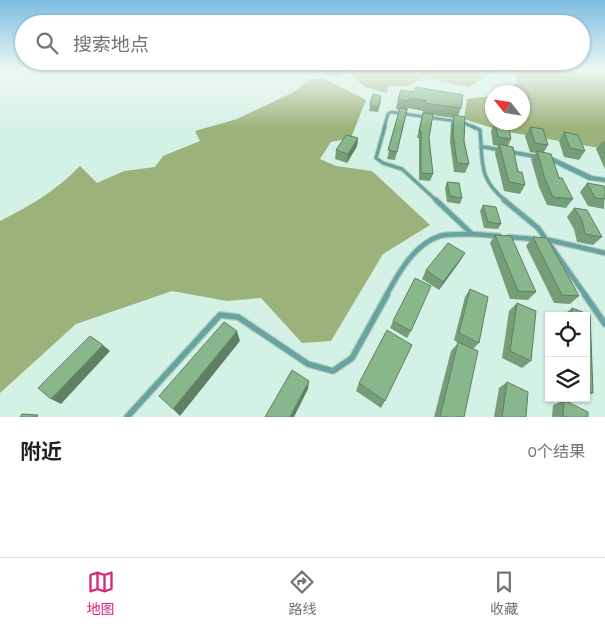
<!DOCTYPE html>
<html lang="zh">
<head>
<meta charset="utf-8">
<style>
  body { margin:0; font-family:Karla,"Noto Sans SC",sans-serif; background:#f6f6f6; color:#202124 }
  .controls { position:absolute; right:15px; bottom:15px; display:grid; overflow:hidden; border-radius:0px; box-shadow:0 1px 4px #0004 }
  .controls button { width:45px; height:45px; display:grid; place-items:center; padding:0; border:0; border-bottom:1px solid #e0e0e0; background:#fff; color:#202124; font:25px sans-serif }
  .compass { position:absolute; left:485px; top:85px; width:45px; height:45px; border-radius:50%; background:#fff; box-shadow:0 1px 4px #0004; rotate:300deg }
  .list { margin:0; padding:0; list-style:none }
  h2 { display:flex; justify-content:space-between; align-items:center; height:65px; margin:0; padding:0 20px; font-size:21px }
  h2 small { font-size:16px; font-weight:400; color:#757577 }
  .icon { flex:none; width:28px; height:28px; fill:none; stroke:currentColor; stroke-width:2; stroke-linecap:round; stroke-linejoin:round }
  .map { position:relative; flex:none; width:605px; height:417px; overflow:hidden }
  .search { position:absolute; background:#fff; box-shadow:0 1px 4px #0004; left:15px; right:15px; top:15px; height:55px; display:flex; align-items:center; gap:12px; box-sizing:border-box; padding:0 18px; border-radius:28px; color:#757577; font-size:19px }
  .sheet { height:140px; background:#fff }
  nav { display:flex; justify-content:space-around; align-items:center; box-sizing:border-box; height:70px; border-top:1px solid #e0e0e0; background:#fff; font-size:14px; color:#757577 }
  nav a { display:grid; justify-items:center; gap:2px }
  nav .on { color:#db2777 }
  .map>svg:first-child { display:block }
  .forest { fill:#9cb27b }
  .lines { fill:none; stroke-linecap:round; stroke-linejoin:round }
  .service-far3-casing { stroke:#b2ccc1; stroke-width:4.5 }
  .service-far2-casing { stroke:#b2ccc1; stroke-width:5 }
  .service-far1-casing { stroke:#b2ccc1; stroke-width:7 }
  .service-casing { stroke:#b2ccc1; stroke-width:8 }
  .minor-casing { stroke:#b2ccc1; stroke-width:2 }
  .service-far3 { stroke:#68a49f; stroke-width:2.5 }
  .service-far2 { stroke:#68a49f; stroke-width:3 }
  .service-far1 { stroke:#68a49f; stroke-width:4.5 }
  .service { stroke:#68a49f; stroke-width:5.5 }
  .minor { fill:#68a49f; fill-rule:evenodd }
  .wall { fill:#759d78 }
  .shaded-wall { fill:#5f8062 }
  .building { fill:#88b78c; stroke:#5f8062 }
</style>
</head>
<body>
<div class="map">
<svg width="605" height="417" viewBox="0 0 605 417">
  <rect width="100%" height="100%" fill="#d4f1e5"/>
  <path class="forest" d="M318 70H496L469 87 424 78 408 86H388L387 93 365 87 346 70 336 78Z
    M514 70 605 71V149L502 131 464 119 467 99 492 96V122H522V92H502L517 83Z
    M323 78 366 100 351 138 331 142 320 159 336 166 372 171 430 225 383 254 331 341 302 343 261 298 227 301 172 291 76 324 0 393V221C30 206 57 190 80 166L97 183 124 171 155 167 163 156 200 141 195 131 237 119 294 92 310 79Z"/>
  <g class="lines">
    <defs>
      <path id="service-far3" d="M384 128 388 114 391 112 462 122 475 128"/>
      <path id="service-far2" d="M385 126 376 158 383 163 402 169 437 201
        M472 126 480 130C483 163 478 179 506 201"/>
      <path id="service-far1" d="M504 200 538 228 586 296
        M472 234 499 236
        M509 237 534 239
        M549 240 605 253
        M386 296C398 274 414 244 440 236 450 233 462 235 472 234L436 200"/>
      <path id="service" d="M585 295 605 324
        M127 417 220 315 238 317 308 364 333 371 352 358 387 295"/>
      <path id="minor" d="M482 145 554 158 592 176 605 178V182L589 180 550 161 480 148 479 147Z"/>
    </defs>
    <use href="#service-far3" class="service-far3-casing"/>
    <use href="#service-far2" class="service-far2-casing"/>
    <use href="#service-far1" class="service-far1-casing"/>
    <use href="#service" class="service-casing"/>
    <use href="#minor" class="minor-casing"/>
    <use href="#service-far3" class="service-far3"/>
    <use href="#service-far2" class="service-far2"/>
    <use href="#service-far1" class="service-far1"/>
    <use href="#service" class="service"/>
    <use href="#minor" class="minor"/>
  </g>
  <path class="wall" d="M401 90 461 108 458 116 464 141 469 164 465 173 454 172 450 142 451 124 454 118 433 115 429 138 433 174 430 181 419 180V138H417L423 111 408 108 395 160 387 159 399 110 396 109 398 99Z
    M381 101 378 112 369 111 370 105Z
    M495 122 511 139 508 146 525 185 520 194 504 191 495 153 498 146 493 145 491 131Z
    M530 127 548 145 544 152 573 199 566 208 547 205 539 187 531 159 536 153 530 152 525 136Z
    M564 132 585 151 579 160 564 157 559 141Z
    M358 138 357 146 347 163 335 159 336 150Z
    M603 141H605V169L596 149Z
    M447 182 462 198 460 204 447 202 445 188Z
    M587 183 605 188 604 209 588 206 580 192Z
    M483 205 501 224 498 229 484 228 480 211Z
    M574 208 602 237 593 245 577 242 574 229 567 217Z
    M495 235 536 292 528 300 510 299 490 243Z
    M533 237 579 296 570 304 554 303 526 246Z
    M465 253 460 261 439 290 422 279 426 270Z
    M470 289 479 343 473 349 464 417H434L451 351 458 343 454 340 465 297Z
    M517 303 531 361 522 368 502 358 509 311Z
    M572 308 590 315 593 393 586 396V316H562Z
    M393 321 411 331 407 338 390 328Z
    M507 382 526 417H494L499 388Z
    M359 383 385 401 381 408 356 391Z
    M564 400 588 417H552L553 405Z"/>
  <path class="shaded-wall" d="M358 138 357 146 347 163 348 154Z
    M465 253 460 261 439 290 443 282Z
    M237 331 240 341 180 416 173 409Z
    M103 345 110 351 61 404 51 399Z
    M309 381 308 389 294 417H290Z"/>
  <path class="building" d="M416 87 463 95 461 108 425 103 426 101 410 98 409 101 398 99 401 90 414 92Z
    M373 94 381 96 378 107 370 105Z
    M400 108 407 109 397 152 388 150Z
    M423 113 433 114 429 138 433 174 421 173V131H419Z
    M454 115 465 117 464 141 469 164 457 163 453 134Z
    M495 122 508 124 511 139 498 137Z
    M530 127 543 129 548 145 535 143Z
    M564 132 578 135 585 151 570 148Z
    M346 135 358 138 348 154 336 150Z
    M499 144 513 147 518 172H522L525 185 509 182Z
    M537 151 551 154 559 178H562L573 199 553 197 545 179Z
    M447 182 459 183 462 198 450 196Z
    M587 183 604 186 605 188V199L595 198Z
    M483 205 496 207 501 224 488 222Z
    M574 208 587 210 602 237 585 234 582 220Z
    M495 235 511 236 536 292 518 291Z
    M533 237 547 238 579 296 562 295Z
    M448 243 465 253 443 282 426 270Z
    M415 278 431 286 411 331 393 321Z
    M470 289 488 297 479 343 459 333Z
    M517 303 536 311 531 361 510 351Z
    M572 308 590 315 593 393 586 390V316H572Z
    M224 322 237 331 173 409 159 396Z
    M387 330 412 345 385 401 359 383Z
    M90 336 103 345 51 399 38 388Z
    M458 342 478 351 464 417H440Z
    M292 370 309 381 290 417H265Z
    M507 382 528 392 526 417H502Z
    M564 400 588 412V417H563Z
    M22 414 38 415 37 417H20Z"/>
  <linearGradient id="sky" x2="0" y2="1"><stop stop-color="#7dbde2"/><stop offset="0.55" stop-color="#ecf9f3"/><stop offset="1" stop-color="#ecf9f3" stop-opacity="0"/></linearGradient>
  <rect width="605" height="128" fill="url(#sky)"/>
</svg>
<div class="controls">
<button><svg class="icon" aria-label="locate" viewBox="0 0 24 24"><circle cx="12" cy="12" r="6"/><path d="M12 2v4M12 18v4M2 12h4M18 12h4"/></svg></button>
<button><svg class="icon" aria-label="layers" viewBox="0 0 24 24"><path d="M12 4l9 5-9 5-9-5zM3 14l9 5 9-5"/></svg></button>
</div>
<svg class="compass" viewBox="-18 -18 36 36"><path d="M0-13l5 13h-10z" fill="#e53935"/><path d="M0 13l5-13h-10z" fill="#757577"/></svg>
<div class="search"><svg class="icon" aria-label="search" viewBox="0 0 24 24"><circle cx="10" cy="10" r="6"/><path d="M15 15l6 6"/></svg>搜索地点</div>
</div>
<section class="sheet">
<h2>附近<small>0个结果</small></h2>
<ul class="list">
</ul>
</section>
<nav>
<a class="on"><svg class="icon" aria-label="map" viewBox="0 0 24 24"><path d="M3 6l6-2 6 2 6-2v14l-6 2-6-2-6 2zM9 4v14M15 6v14"/></svg>地图</a>
<a><svg class="icon" aria-label="directions" viewBox="0 0 24 24"><path d="M12 3l9 9-9 9-9-9zM9 14v-3h6M13 9l2 2-2 2"/></svg>路线</a>
<a><svg class="icon" aria-label="saved" viewBox="0 0 24 24"><path d="M7 4h10v16l-5-4-5 4z"/></svg>收藏</a>
</nav>
</body>
</html>
